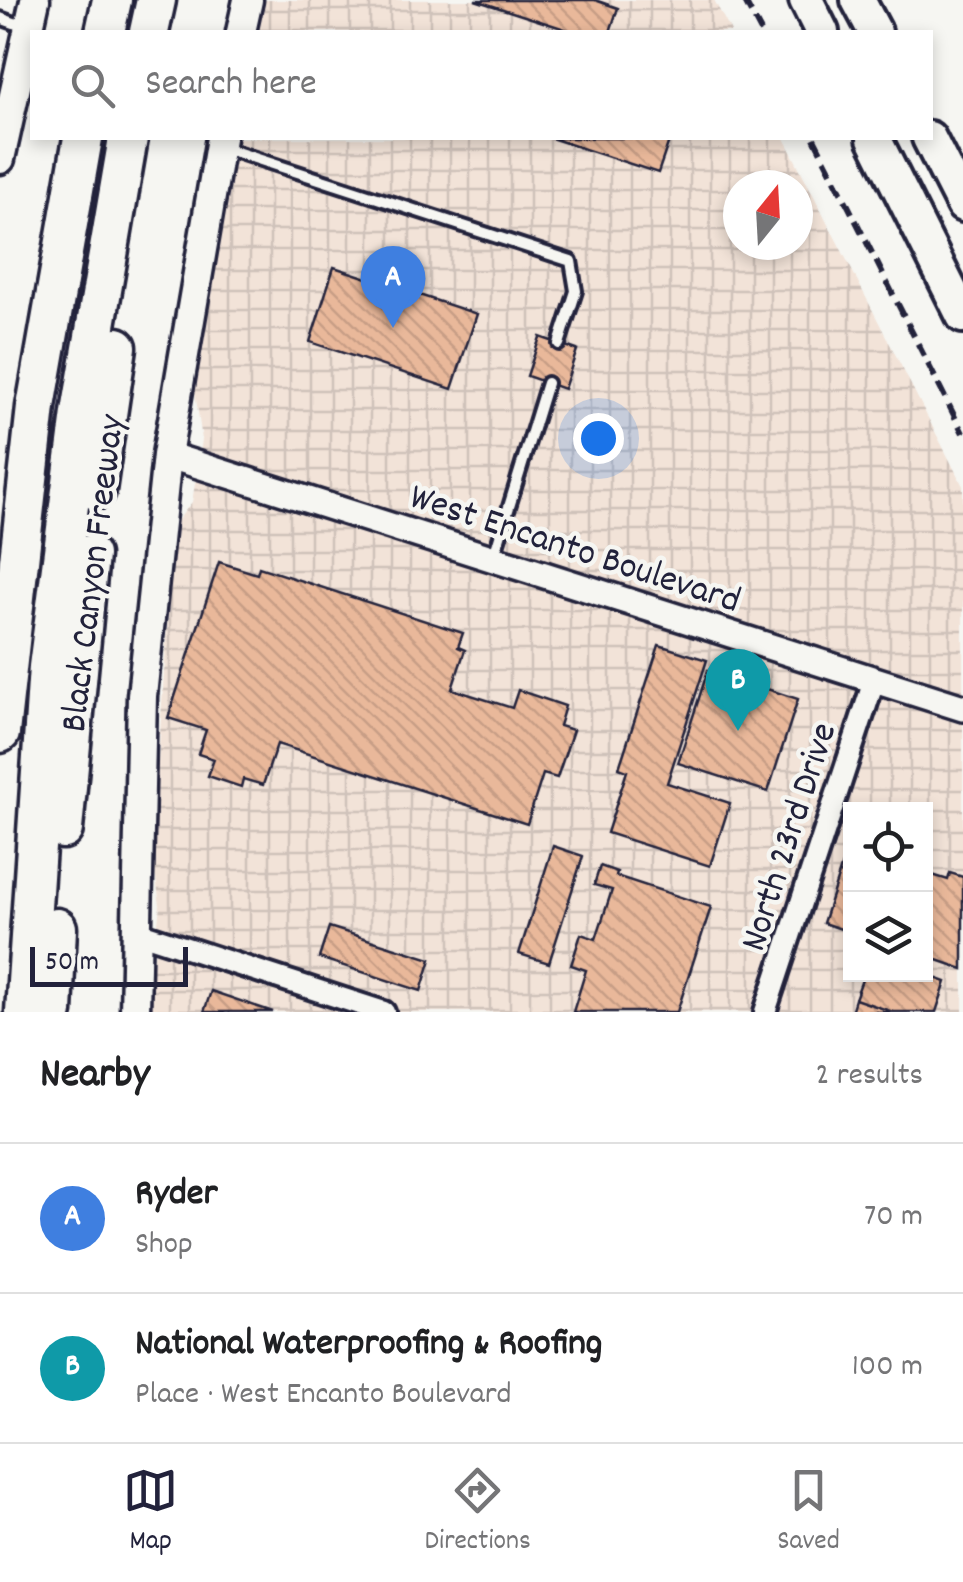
<!DOCTYPE html>
<html lang="en">
<head>
<meta charset="utf-8">
<style>
  body { margin:0; font-family:Dekko,sans-serif; background:#f2f2f2; color:#202124 }
  .controls { position:absolute; right:30px; bottom:30px; display:grid; overflow:hidden; border-radius:0px; box-shadow:0 5px 15px #0003 }
  .controls button { width:90px; height:90px; display:grid; place-items:center; padding:0; border:0; border-bottom:2px solid #e0e0e0; background:#fff; color:#202124; font:50px sans-serif }
  .compass { position:absolute; left:723px; top:170px; width:90px; height:90px; border-radius:50%; background:#fff; box-shadow:0 5px 15px #0003; rotate:18deg }
  .scale { position:absolute; left:30px; bottom:25px; width:158px; box-sizing:border-box; padding-left:10px; border:5px solid #22223b; border-top:0; font-size:28px; line-height:35px; white-space:nowrap; color:#22223b; -webkit-text-stroke:8px #f6f6f2; paint-order:stroke }
  .you { position:absolute; left:598px; top:438px; width:35px; height:35px; margin:-25px; border:8px solid #fff; border-radius:50%; background:#1a73e8; box-shadow:0 0 0 15px #1a73e833 }
  .badge { display:grid; place-items:center; width:65px; height:65px; border-radius:50%; background:#22223b; color:#fff; font-size:32px; font-weight:700 }
  .pin { position:absolute; translate:-50% -82px; filter:drop-shadow(0 2px 5px #0008) }
  .pin::after { content:''; position:absolute; top:52px; width:35px; height:30px; background:inherit; clip-path:polygon(0 0,100% 0,50% 100%) }
  .list { margin:0; padding:0; list-style:none }
  h2 { display:flex; justify-content:space-between; align-items:center; height:130px; margin:0; padding:0 40px; font-size:42px }
  h2 small { font-size:32px; font-weight:400; color:#757577 }
  .list li { display:grid; grid-template-columns:65px 1fr auto; gap:30px; align-items:center; box-sizing:border-box; height:150px; padding:0 40px; border-top:2px solid #e0e0e0 }
  .list b { display:block; font-size:38px; white-space:nowrap }
  .list p { margin:0; font-size:32px; white-space:nowrap; color:#757577 }
  .list em { font-size:32px; font-style:normal; color:#757577 }
  .icon { flex:none; width:55px; height:55px; fill:none; stroke:currentColor; stroke-width:2; stroke-linecap:round; stroke-linejoin:round }
  .map { position:relative; flex:none; width:963px; height:1012px; overflow:hidden }
  .search { position:absolute; background:#fff; box-shadow:0 5px 15px #0003; left:30px; right:30px; top:30px; height:110px; display:flex; align-items:center; gap:25px; box-sizing:border-box; padding:0 35px; border-radius:0px; color:#757577; font-size:38px }
  .sheet { height:430px; background:#fff }
  nav { display:flex; justify-content:space-around; align-items:center; box-sizing:border-box; height:140px; border-top:2px solid #e0e0e0; background:#fff; font-size:28px; color:#757577 }
  nav a { display:grid; justify-items:center; gap:5px }
  nav .on { color:#22223b }
  .map>svg:first-child { display:block }
  .industrial { fill:url(#industrial-grid); fill-rule:evenodd }
  .building { fill:url(#building-back-hatch); stroke:#22223b; stroke-width:2.5 }
  .lines { fill:none; stroke-linecap:round; stroke-linejoin:round }
  .service-casing { stroke:#22223b; stroke-width:18 }
  .minor-casing { stroke:#22223b; stroke-width:28 }
  .tertiary-casing { stroke:#22223b; stroke-width:32 }
  .secondary-casing { stroke:#22223b; stroke-width:35 }
  .primary-casing { stroke:#22223b; stroke-width:40 }
  .motorway-casing { stroke:#22223b; stroke-width:45 }
  .service { stroke:#f6f6f2; stroke-width:10 }
  .minor { stroke:#f6f6f2; stroke-width:20 }
  .tertiary { stroke:#f6f6f2; stroke-width:25 }
  .secondary { stroke:#f6f6f2; stroke-width:28 }
  .primary { stroke:#f6f6f2; stroke-width:32 }
  .motorway { stroke:#f6f6f2; stroke-width:38 }
  .rail { stroke:#22223b; stroke-width:6; stroke-dasharray:15 8; stroke-linecap:butt }
  .labels { text-anchor:middle; stroke-width:9; stroke-linejoin:round; paint-order:stroke }
  .street-label { font-size:38px; fill:#22223b; stroke:#f6f6f2 }
</style>
</head>
<body>
<div class="map">
<svg width="963" height="1012" viewBox="0 0 963 1012">
  <defs>
    <pattern id="industrial-grid" width="8" height="8" patternUnits="userSpaceOnUse" patternTransform="scale(2.5)"><rect width="8" height="8" fill="#f2e3d8"/><path d="M0 4h8M4 0v8" fill="none" stroke="#cfc2ba"/></pattern>
    <pattern id="building-back-hatch" width="6" height="6" patternUnits="userSpaceOnUse" patternTransform="scale(2.5)"><rect width="6" height="6" fill="#e9b89a"/><path d="M-1 5l2 2M0 0l6 6M5-1l2 2" fill="none" stroke="#c89e86"/></pattern>
  </defs>
  <rect width="100%" height="100%" fill="#f6f6f2"/>
  <filter id="ink" filterUnits="userSpaceOnUse"><feTurbulence type="fractalNoise" baseFrequency=".01" numOctaves="2"/><feDisplacementMap in="SourceGraphic" scale="20" xChannelSelector="R" yChannelSelector="G"/><feConvolveMatrix kernelMatrix="1 2 1 2 8 2 1 2 1" color-interpolation-filters="sRGB"/></filter>
  <g filter="url(#ink)">
    <path class="industrial" d="M261 0H714L731 32H254Z
      M235 138H784L963 486V1012H148L160 905 152 851 174 525 192 502 202 440 193 378ZM738 185H798V245H738ZM850 809H926V974H850Z"/>
    <path class="building" d="M475 0H595L618 8 610 32H574Z
      M551 138H670L658 173Z
      M334 267 477 314 452 389 310 342Z
      M540 337 577 350 564 389 527 376Z
      M219 562 257 574 259 567 463 633 458 647 465 650 452 689 512 708 518 690 565 706 559 726 573 730 557 778 543 774 527 824 277 744 263 785 243 779 241 787 208 776 214 759 198 754 206 730 168 718Z
      M659 645 707 660 667 783 730 803 710 866 607 833 627 771 619 768Z
      M708 670 798 699 768 792 678 763Z
      M553 846 583 856 549 963 519 954Z
      M847 849 850 850V932L823 923Z
      M600 866 617 872 616 876 711 907 677 1012H573L586 970 571 965 581 934 596 939 612 890 594 885Z
      M926 873 948 880 950 873 963 877V969L926 956Z
      M329 927 431 959 421 991 319 958Z
      M864 974H924L946 982 936 1012H893L855 999Z
      M211 991 273 1012H204Z
      M855 999 893 1012H851Z"/>
    <g class="lines">
      <defs>
        <path id="service" d="M0 18 28 28
          M221 147 571 261 576 291 559 344
          M493 559 547 383"/>
        <path id="minor" d="M137 932 384 1012
          M765 1012 874 681"/>
        <path id="tertiary" d="M167 455 963 708"/>
        <path id="secondary" d="M241 32 248 0
          M0 159 35 0
          M135 1012 142 696 167 455 221 138"/>
        <path id="primary" d="M806 0 822 32
          M858 0 875 32
          M874 138 963 316
          M929 138 963 205"/>
        <path id="motorway" d="M105 32 112 0
          M149 32 156 0
          M96 490 117 347
          M0 733 36 407 83 138
          M63 829 89 555
          M25 1012 48 667 81 413 128 138
          M53 1012 57 928"/>
      </defs>
      <use href="#service" class="service-casing"/>
      <use href="#minor" class="minor-casing"/>
      <use href="#tertiary" class="tertiary-casing"/>
      <use href="#secondary" class="secondary-casing"/>
      <use href="#primary" class="primary-casing"/>
      <use href="#motorway" class="motorway-casing"/>
      <use href="#service" class="service"/>
      <use href="#minor" class="minor"/>
      <use href="#tertiary" class="tertiary"/>
      <use href="#secondary" class="secondary"/>
      <use href="#primary" class="primary"/>
      <use href="#motorway" class="motorway"/>
      <path class="rail" d="M744 0 761 32
        M814 138 963 433"/>
    </g>
  </g>
  <g class="labels">
    <g class="street-label">
      <text transform="translate(576 546) rotate(18)" y="13">West Encanto Boulevard</text>
      <text transform="translate(90 573) rotate(-83)" y="13">Black Canyon Freeway</text>
      <text transform="translate(786 836) rotate(-72)" y="13">North 23rd Drive</text>
    </g>
  </g>
</svg>
<div class="controls">
<button><svg class="icon" aria-label="locate" viewBox="0 0 24 24"><circle cx="12" cy="12" r="6"/><path d="M12 2v4M12 18v4M2 12h4M18 12h4"/></svg></button>
<button><svg class="icon" aria-label="layers" viewBox="0 0 24 24"><path d="M12 4l9 5-9 5-9-5zM3 14l9 5 9-5"/></svg></button>
</div>
<svg class="compass" viewBox="-18 -18 36 36"><path d="M0-13l5 13h-10z" fill="#e53935"/><path d="M0 13l5-13h-10z" fill="#757577"/></svg>
<div class="scale">50 m</div>
<div class="you"></div>
<div class="pin badge" style="left:393px;top:328px;background:#3f7fe0">A</div>
<div class="pin badge" style="left:738px;top:731px;background:#0f9aa8">B</div>
<div class="search"><svg class="icon" aria-label="search" viewBox="0 0 24 24"><circle cx="10" cy="10" r="6"/><path d="M15 15l6 6"/></svg>Search here</div>
</div>
<section class="sheet">
<h2>Nearby<small>2 results</small></h2>
<ul class="list">
<li><span class="badge" style="background:#3f7fe0">A</span><div><b>Ryder</b><p>Shop</p></div><em>70 m</em></li>
<li><span class="badge" style="background:#0f9aa8">B</span><div><b>National Waterproofing &amp; Roofing</b><p>Place · West Encanto Boulevard</p></div><em>100 m</em></li>
</ul>
</section>
<nav>
<a class="on"><svg class="icon" aria-label="map" viewBox="0 0 24 24"><path d="M3 6l6-2 6 2 6-2v14l-6 2-6-2-6 2zM9 4v14M15 6v14"/></svg>Map</a>
<a><svg class="icon" aria-label="directions" viewBox="0 0 24 24"><path d="M12 3l9 9-9 9-9-9zM9 14v-3h6M13 9l2 2-2 2"/></svg>Directions</a>
<a><svg class="icon" aria-label="saved" viewBox="0 0 24 24"><path d="M7 4h10v16l-5-4-5 4z"/></svg>Saved</a>
</nav>
</body>
</html>
